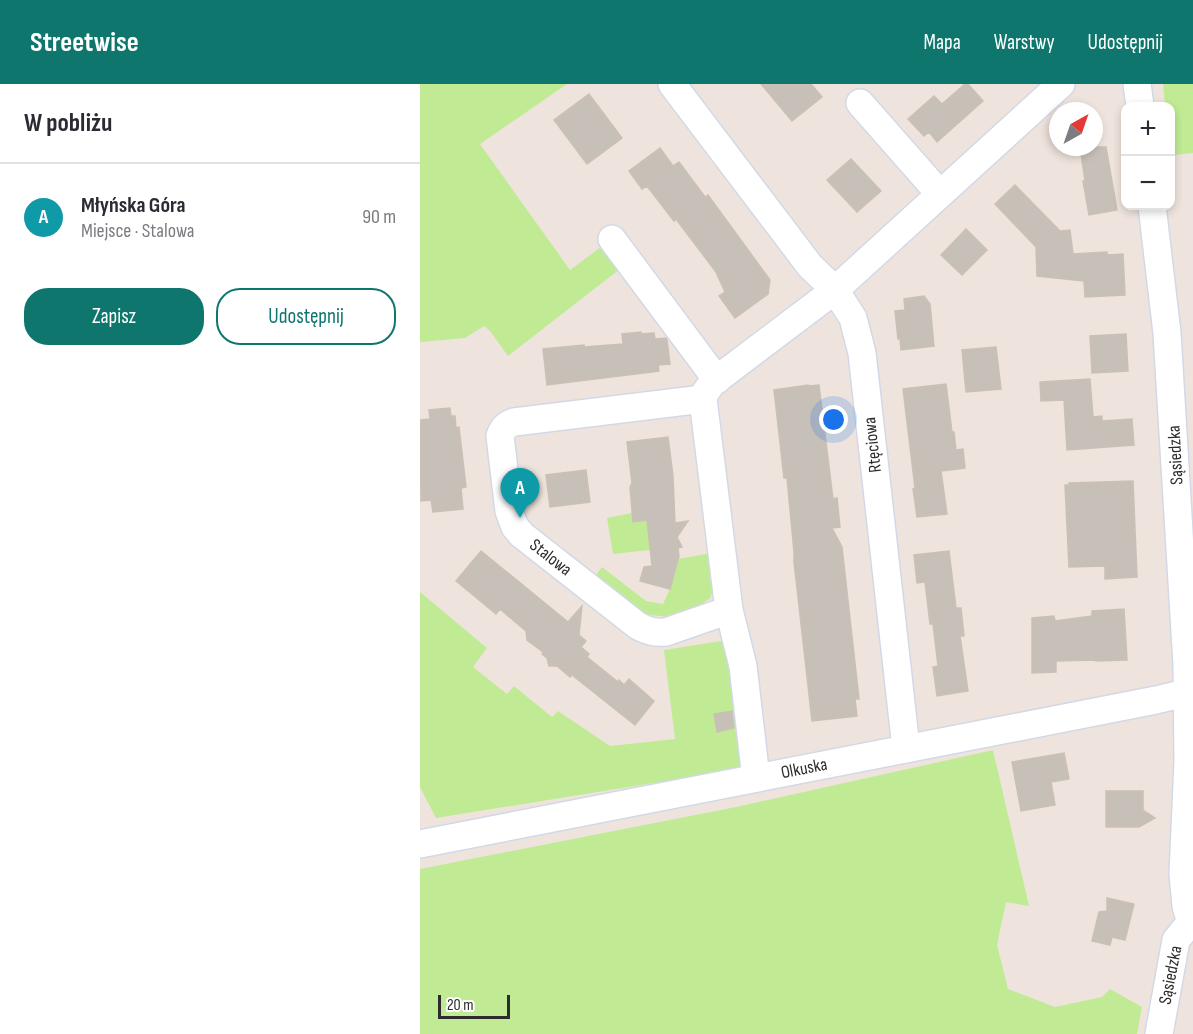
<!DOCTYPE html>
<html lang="pl">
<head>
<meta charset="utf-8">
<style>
  body { margin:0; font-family:"Sofia Sans Condensed",sans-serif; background:#f2f2f3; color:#2b2b33 }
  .controls { position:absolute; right:18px; top:18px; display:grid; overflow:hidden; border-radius:12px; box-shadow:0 3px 9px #0003 }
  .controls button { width:54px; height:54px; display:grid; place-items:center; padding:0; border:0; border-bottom:2px solid #e1e1e2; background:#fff; color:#2b2b33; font:30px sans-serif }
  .compass { position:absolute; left:629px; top:18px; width:54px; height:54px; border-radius:50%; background:#fff; box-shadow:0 3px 9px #0003; rotate:40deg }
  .scale { position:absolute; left:18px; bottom:15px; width:72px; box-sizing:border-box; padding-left:6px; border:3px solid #2c2c2c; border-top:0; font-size:16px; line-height:21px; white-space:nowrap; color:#2c2c2c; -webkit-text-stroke:4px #fff; paint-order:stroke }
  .you { position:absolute; left:414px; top:336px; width:21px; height:21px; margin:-15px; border:4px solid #fff; border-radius:50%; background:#1a73e8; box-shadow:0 0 0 9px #1a73e833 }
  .badge { display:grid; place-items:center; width:39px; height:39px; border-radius:50%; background:#0f766e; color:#fff; font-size:20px; font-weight:700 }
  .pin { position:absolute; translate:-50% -50px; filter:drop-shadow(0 2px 3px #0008) }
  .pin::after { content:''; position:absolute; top:32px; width:21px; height:18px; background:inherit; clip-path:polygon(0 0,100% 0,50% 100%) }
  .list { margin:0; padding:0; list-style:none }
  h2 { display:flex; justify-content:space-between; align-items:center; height:78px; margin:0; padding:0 24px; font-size:26px }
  h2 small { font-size:20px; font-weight:400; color:#7c7c81 }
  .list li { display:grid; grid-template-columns:39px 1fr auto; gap:18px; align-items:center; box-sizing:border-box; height:108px; padding:0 24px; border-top:2px solid #e1e1e2 }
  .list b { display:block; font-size:22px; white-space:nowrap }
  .list p { margin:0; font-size:20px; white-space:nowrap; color:#7c7c81 }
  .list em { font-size:20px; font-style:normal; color:#7c7c81 }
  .actions { display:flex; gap:12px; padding:18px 24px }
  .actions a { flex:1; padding:14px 0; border:2px solid #0f766e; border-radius:24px; text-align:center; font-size:21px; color:#0f766e }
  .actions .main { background:#0f766e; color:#fff }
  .map { position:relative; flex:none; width:773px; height:950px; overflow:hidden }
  header { display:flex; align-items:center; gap:36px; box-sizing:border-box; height:84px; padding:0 30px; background:#0f766e; color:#fff }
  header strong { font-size:28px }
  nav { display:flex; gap:33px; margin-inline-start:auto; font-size:21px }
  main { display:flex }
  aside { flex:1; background:#fff }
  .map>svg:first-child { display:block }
  .green { fill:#c0eb94 }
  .building { fill:#c7c0b8; stroke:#cbc0b6; stroke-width:1.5 }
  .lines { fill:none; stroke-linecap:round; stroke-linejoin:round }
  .minor-casing { stroke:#d2d9e6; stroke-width:30 }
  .minor { stroke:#fff; stroke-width:27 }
  .labels { text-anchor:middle; stroke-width:4.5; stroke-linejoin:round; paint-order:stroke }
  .street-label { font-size:18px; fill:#2c2c2c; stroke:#fff }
</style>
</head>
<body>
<header>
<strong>Streetwise</strong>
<nav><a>Mapa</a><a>Warstwy</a><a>Udostępnij</a></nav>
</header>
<main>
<aside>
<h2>W pobliżu<small></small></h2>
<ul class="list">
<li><span class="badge" style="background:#0f9aa8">A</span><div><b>Młyńska Góra</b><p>Miejsce · Stalowa</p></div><em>90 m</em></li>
</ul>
<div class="actions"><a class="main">Zapisz</a><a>Udostępnij</a></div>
</aside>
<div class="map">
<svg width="773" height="950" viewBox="0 0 773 950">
  <rect width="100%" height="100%" fill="#efe4dd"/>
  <path class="green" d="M0 0H147L60 60 150 186 185 160 205 181 88 272 70 247 64 242 45 254 0 258Z
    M743 0H773V69L755 71 751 68 750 22H745Z
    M226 426 230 466 193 470 187 434Z
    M292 469 295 501 290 514 274 526 249 533 231 531 222 528 175 492 182 483 226 517 243 520 250 505 258 475Z
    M0 508 67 564 53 583 87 610 94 602 132 633 138 627 190 662 255 655 244 566 314 555 326 684 16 734 0 703Z
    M573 666 609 822 586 818 577 861 588 905 635 923 682 913 690 905 722 923 717 950H0V785L316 723Z"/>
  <path class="building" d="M341 0H391L402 13 372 37Z
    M545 0H548L563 17 517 58 509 48 504 52 488 35 514 12 522 20Z
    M169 10 202 54 167 80 134 36Z
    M660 63H686L697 126 669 131 663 97H665Z
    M240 64 253 82 259 78 285 113 288 111 350 196 348 210 315 234 299 212 305 208 296 188 256 135 254 137 227 102 222 105 209 87Z
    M431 75 461 107 437 128 407 96Z
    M595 101 640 147 650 146 653 170 687 168V171L703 170 705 211 665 213 664 197 617 192 616 163 575 120Z
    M546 145 567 166 542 191 521 171Z
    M504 212 510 220 514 262 481 266 480 255H478L475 227 485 226 484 215Z
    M221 248V250L234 249 235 255 246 254 247 256 250 280 238 281 239 287 127 301 123 265 164 261V263L203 260 202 250Z
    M706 250 708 287 672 289 670 252Z
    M576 263 581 305 546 308 542 266Z
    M670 295 673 333 682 332V337L712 335 714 361 647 366 644 316 621 317 620 298Z
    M526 300 532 348H534L536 366 543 365 545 384 521 387 527 430 497 433 493 405 495 404 483 305Z
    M388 301V302L399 301 413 415 417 414 420 443 412 444 422 463 439 615H435L437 632 392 637 374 478V468L367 394H364L354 306Z
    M30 324 31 332H35L36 344 39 343 46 403 41 404 43 425 13 428 11 416 1 417 0 336 10 335 9 326Z
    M248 353 253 392 255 439 268 437 257 453 262 463 258 464 259 472 250 505 220 497 224 483 232 482 227 436 213 438 210 403 212 399 207 358Z
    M166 386 170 418 130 423 126 391Z
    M713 397 717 493 685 495V482L649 483 645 401H649V399Z
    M61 467 148 538 162 522 159 551 166 557 161 563 169 570 167 573 198 598 199 596 204 601 209 595 234 617 215 641 152 591 150 593 137 582H129L127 574 122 570 123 568 107 556 106 547 80 525 76 530 36 497Z
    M529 467 536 524H541L544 552H540L548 607 517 612 513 583 518 582 513 540H510L505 498 497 499 494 471Z
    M704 525 707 576 676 577 675 576 636 577V588L612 589V534L634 532 635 537 672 532V527Z
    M312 627 314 644 297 648 294 630Z
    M644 669 649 695 631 698 635 721 601 727 592 678Z
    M686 707H723V726L735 734 719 743H686Z
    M687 814 714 820 705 856 692 853 690 861 672 857 679 828 687 827Z"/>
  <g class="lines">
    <defs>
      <path id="minor" d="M252 0 390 182 415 206 292 299 285 309 283 315 94 338C86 341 83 344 80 352L89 427 95 443 102 451 218 542C228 547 235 549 246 548L309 526 283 315
        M717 0 720 22
        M440 19 520 110
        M732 122 747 249 767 581 768 677 763 790 766 822 768 829 773 835
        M192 155 297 296
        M309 526 323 582 336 694
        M486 664 442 269 433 234 415 206 641 0
        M0 760 736 616 773 607
        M739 950 756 856 765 845 773 840"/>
    </defs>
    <use href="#minor" class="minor-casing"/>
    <use href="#minor" class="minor"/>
  </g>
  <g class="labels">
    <g class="street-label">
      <text transform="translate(452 361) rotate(-96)" y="6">Rtęciowa</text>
      <text transform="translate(755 371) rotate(-93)" y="6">Sąsiedzka</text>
      <text transform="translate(131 473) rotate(38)" y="6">Stalowa</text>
      <text transform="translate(384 684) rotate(-11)" y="6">Olkuska</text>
      <text transform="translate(750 891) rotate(-79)" y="6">Sąsiedzka</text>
    </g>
  </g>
</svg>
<div class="controls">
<button>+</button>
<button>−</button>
</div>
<svg class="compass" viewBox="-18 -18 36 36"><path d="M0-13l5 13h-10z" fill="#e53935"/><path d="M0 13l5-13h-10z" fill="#7c7c81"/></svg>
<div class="scale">20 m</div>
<div class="you"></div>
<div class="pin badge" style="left:100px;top:434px;background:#0f9aa8">A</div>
</div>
</main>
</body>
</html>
